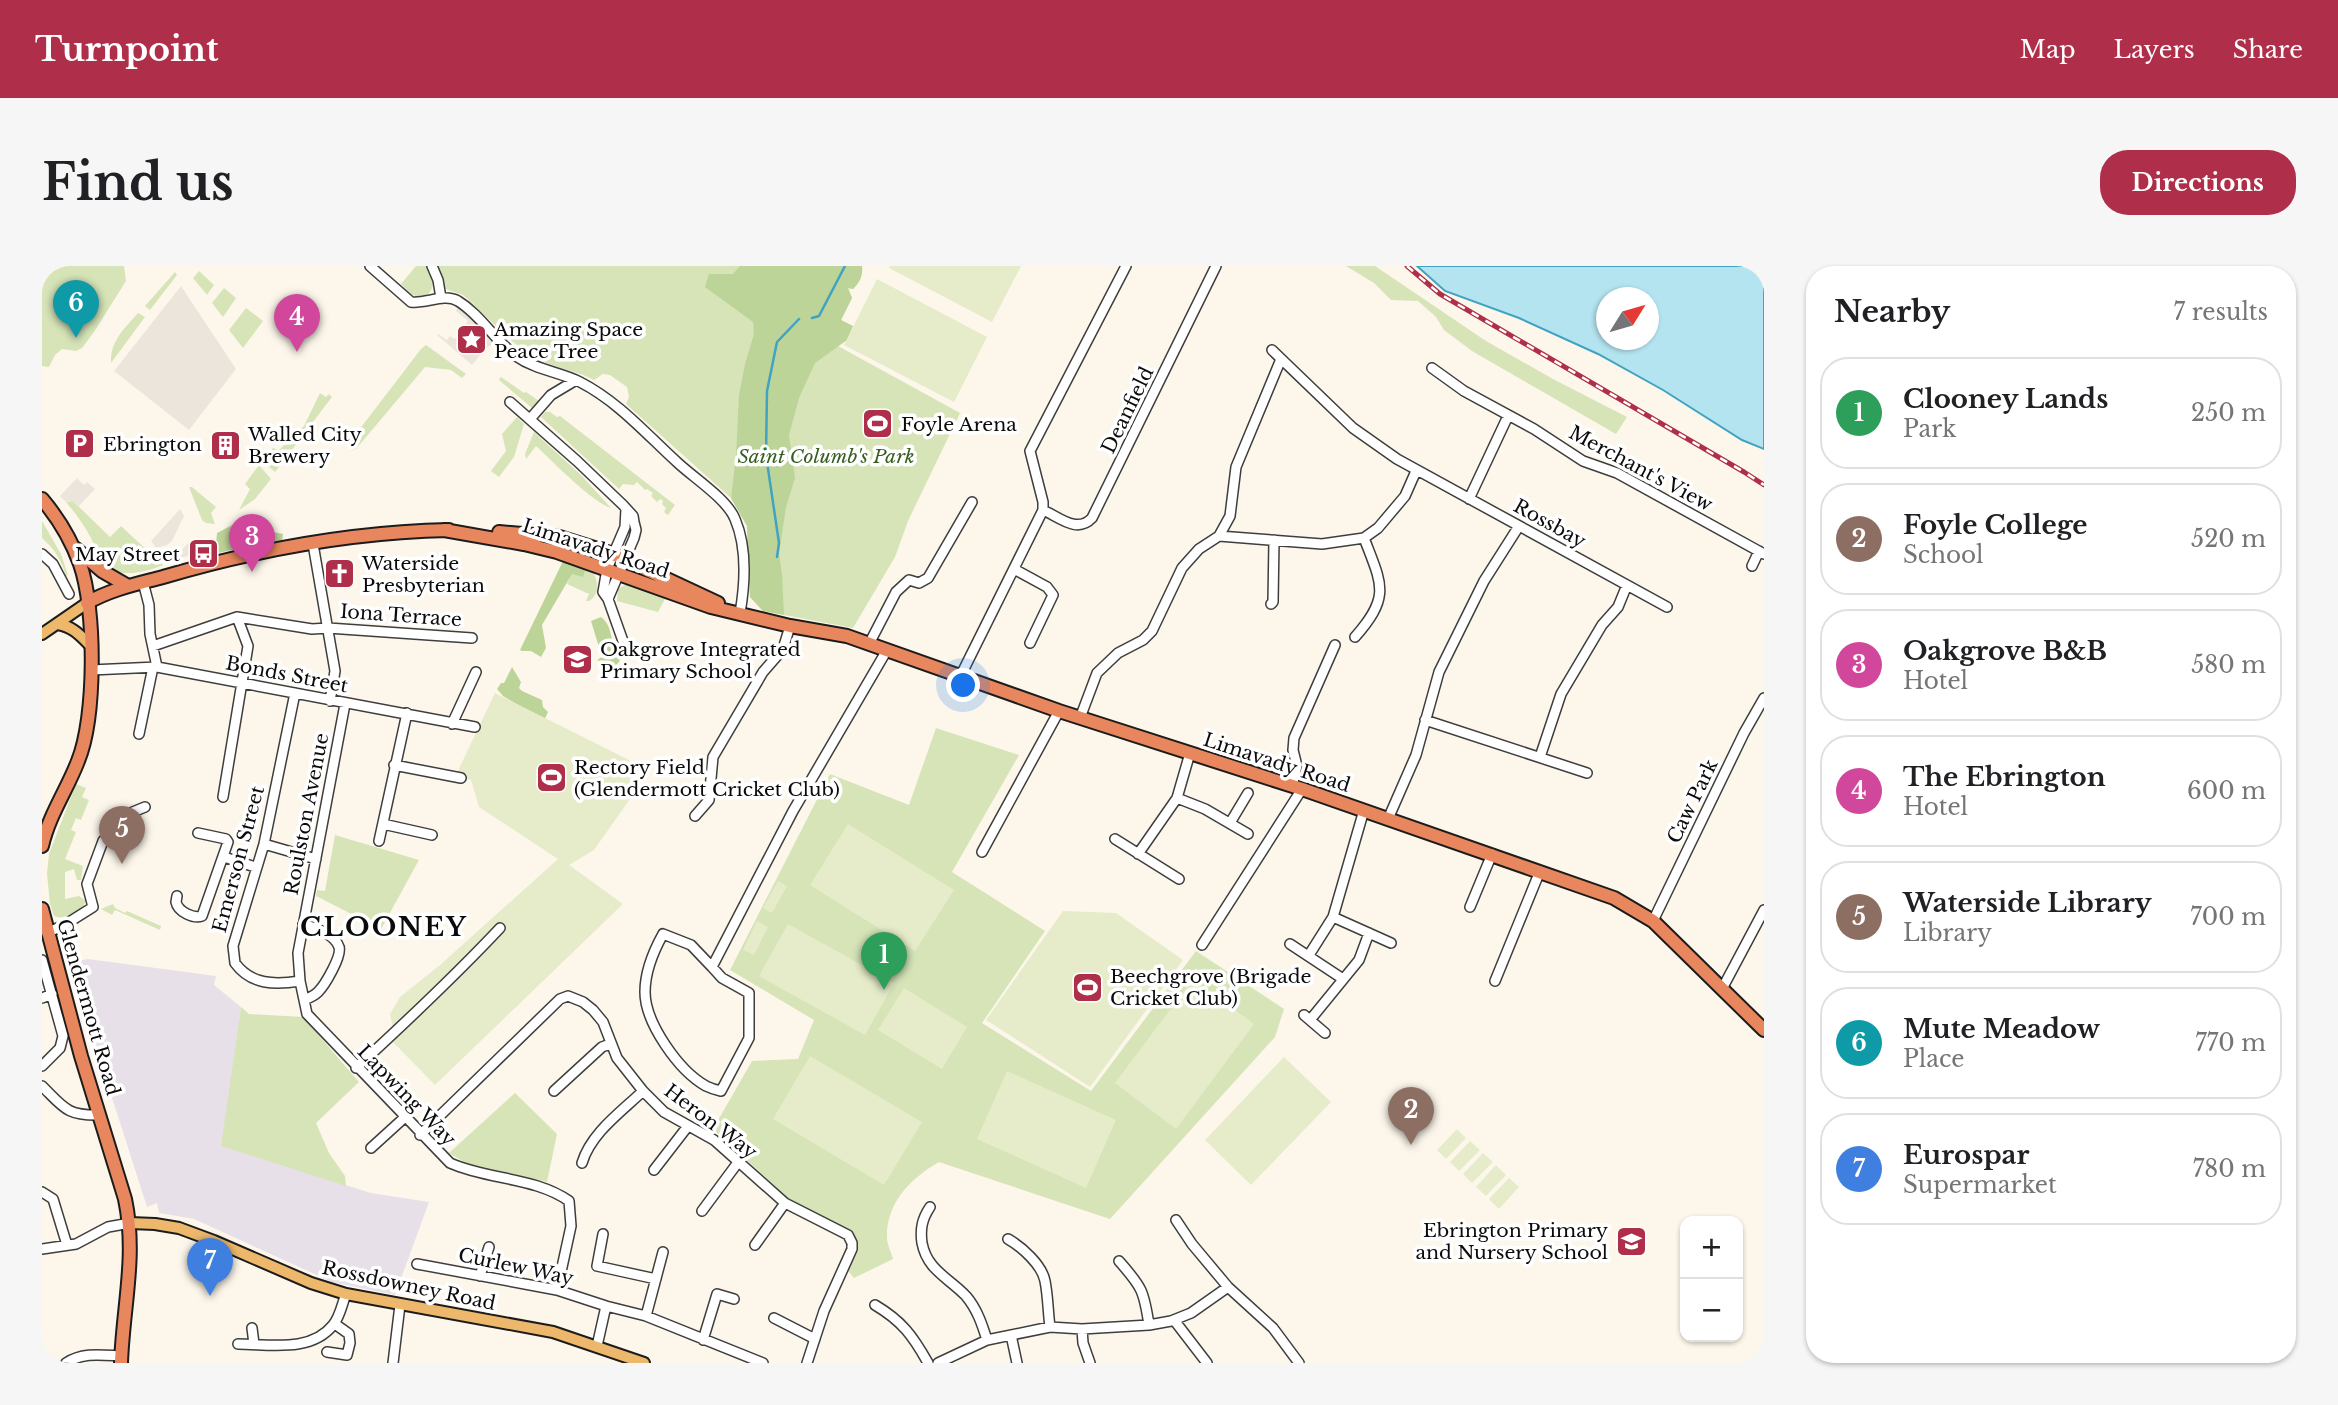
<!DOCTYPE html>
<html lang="en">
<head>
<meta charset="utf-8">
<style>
  body { margin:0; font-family:"Libre Baskerville",serif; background:#f6f6f6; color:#202124 }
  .controls { position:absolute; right:21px; bottom:21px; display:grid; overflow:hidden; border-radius:14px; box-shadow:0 2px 5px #0004 }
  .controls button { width:63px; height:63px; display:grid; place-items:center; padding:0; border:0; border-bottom:2px solid #e0e0e0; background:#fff; color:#202124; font:35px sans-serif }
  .compass { position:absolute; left:1554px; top:21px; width:63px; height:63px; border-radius:50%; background:#fff; box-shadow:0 2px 5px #0004; rotate:53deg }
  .you { position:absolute; left:922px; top:420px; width:24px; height:24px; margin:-18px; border:5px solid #fff; border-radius:50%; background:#1a73e8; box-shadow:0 0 0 10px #1a73e833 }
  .badge { display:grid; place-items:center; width:46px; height:46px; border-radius:50%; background:#af2f4a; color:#fff; font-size:23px; font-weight:700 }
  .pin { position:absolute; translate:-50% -58px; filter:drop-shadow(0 2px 4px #0008) }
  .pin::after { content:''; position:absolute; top:37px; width:24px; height:21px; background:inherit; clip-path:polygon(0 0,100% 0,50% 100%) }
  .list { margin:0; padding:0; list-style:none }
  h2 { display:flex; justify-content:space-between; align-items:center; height:91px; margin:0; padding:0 28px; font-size:30px }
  h2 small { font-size:23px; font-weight:400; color:#757577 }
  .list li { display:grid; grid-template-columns:46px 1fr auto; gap:21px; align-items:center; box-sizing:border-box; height:112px; margin:0 14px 14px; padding:0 14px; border:2px solid #e0e0e0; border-radius:28px }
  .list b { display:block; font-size:26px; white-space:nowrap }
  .list p { margin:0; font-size:23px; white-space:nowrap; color:#757577 }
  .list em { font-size:23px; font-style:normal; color:#757577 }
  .map { position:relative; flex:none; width:1722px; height:1097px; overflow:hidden; border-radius:28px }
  header { display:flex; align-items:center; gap:42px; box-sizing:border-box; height:98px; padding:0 35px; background:#af2f4a; color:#fff }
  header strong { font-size:33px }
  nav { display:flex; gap:38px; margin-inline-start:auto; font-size:24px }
  .intro { display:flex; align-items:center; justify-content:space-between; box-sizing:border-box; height:168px; padding:0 42px }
  h1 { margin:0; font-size:49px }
  .button { padding:18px 32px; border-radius:28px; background:#af2f4a; color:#fff; font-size:24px; font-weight:700 }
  main { display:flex; gap:42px; padding:0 42px }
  aside { flex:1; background:#fff; border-radius:28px; box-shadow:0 2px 5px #0004 }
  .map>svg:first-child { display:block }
  .industrial { fill:#e7e0e9 }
  .green { fill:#d6e4b8 }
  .forest { fill:#bdd499 }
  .pitch { fill:#e6ecc9 }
  .plaza { fill:#ece5db }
  .water { fill:#b4e4f0; stroke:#41a3c1; stroke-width:2; fill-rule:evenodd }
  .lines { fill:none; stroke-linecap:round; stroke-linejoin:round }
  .stream { stroke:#41a3c1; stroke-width:2.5 }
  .minor-casing { stroke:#3e3e3e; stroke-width:12 }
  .major-casing { stroke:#1c1c1c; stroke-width:14 }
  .highway-casing { stroke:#1c1c1c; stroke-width:16 }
  .minor { stroke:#fff; stroke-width:9 }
  .major { stroke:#edb86b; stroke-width:10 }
  .highway { stroke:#e8875e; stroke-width:12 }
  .rail-casing { stroke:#af2f4a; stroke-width:5 }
  .rail { stroke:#fff; stroke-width:2.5; stroke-dasharray:8; stroke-linecap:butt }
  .labels { text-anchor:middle; stroke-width:7; stroke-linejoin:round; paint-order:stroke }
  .poi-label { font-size:19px; fill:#0b0b0b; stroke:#fff; text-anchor:start }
  .street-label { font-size:19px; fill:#0b0b0b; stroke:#fff }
  .park-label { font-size:19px; font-style:italic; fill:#375d22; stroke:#fff }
  .district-label { font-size:26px; font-weight:bold; letter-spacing:2px; fill:#0b0b0b; stroke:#fff }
</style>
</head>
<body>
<header>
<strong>Turnpoint</strong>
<nav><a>Map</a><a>Layers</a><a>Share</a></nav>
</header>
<div class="intro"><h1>Find us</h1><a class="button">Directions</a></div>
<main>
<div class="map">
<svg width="1722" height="1097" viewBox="0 0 1722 1097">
  <rect width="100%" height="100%" fill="#fdf7eb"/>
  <path class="industrial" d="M46 693 174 710 172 719 199 741 180 880 329 927 387 936 353 1029 290 1016 152 953 117 947 115 937 105 941 47 760 37 720 41 698 35 695Z"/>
  <path class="green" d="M13 0H82L84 15 52 66 40 82 34 85 20 83 13 89 7 101 0 100V17Z
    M374 0H386C394 12 394 33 374 30 368 29 363 22 359 18Z
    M394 0H820C821 10 818 16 811 23L806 22 810 32 799 54 811 60 805 74 796 80 918 147 866 255 853 291 811 362 721 345 708 331 705 260 689 232 584 138 587 131 585 121 568 109 561 108 552 114C536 105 517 103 500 95 472 82 451 56 428 35L421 29 404 23Z
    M1304 0H1333L1444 75 1511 113 1585 151 1574 168 1430 85 1402 64 1394 51 1376 35 1349 34 1332 17Z
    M157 5 172 19 165 29 151 12Z
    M133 6 135 9 108 44 103 40Z
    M182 22 194 32 181 51 170 37Z
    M204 42 221 55 201 82 187 64Z
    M96 47 103 51 69 97C68 75 83 62 96 47Z
    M384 79 424 108 420 112 409 104 383 101 314 183 309 184 307 177 379 83Z
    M459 111 482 127 484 126 497 135 490 142 457 114Z
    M278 127 284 131 287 128 290 131 233 206 220 195 231 182 237 184 262 160Z
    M503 146H508L515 151 518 150 633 239 626 249 622 246 624 242 620 238 621 235 618 233 615 236 609 230 611 227 605 223 603 224 595 216 592 219 581 218 577 223 499 151Z
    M475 151 482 158 472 191 457 211 449 205 464 185 460 168Z
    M492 166 539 209 569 242C551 237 510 195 494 180L484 193 483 188Z
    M217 199 229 213 213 233 197 244 208 223 203 218Z
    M147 221H150L174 241 169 247 173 258 164 257 160 254Z
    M31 235 68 271 79 260 121 299C106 306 75 313 62 299 56 292 54 282 50 274 43 260 34 248 24 236Z
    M0 255 19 288 26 309 24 310C19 293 13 284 0 272Z
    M534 298 550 304C556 315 559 327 547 335H544L547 328 525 318Z
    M586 317 624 331 616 346 575 335 576 323Z
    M894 462 977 489 910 606 1003 665 940 757 1049 825 1154 685 1242 743 1233 771 1068 953 897 896C869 912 844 937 845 971 845 978 849 986 851 993L812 1012 806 1005 816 985 814 973 781 951 745 931 671 863 710 795 756 793 772 754 688 704 788 508 867 539Z
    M34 518 44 522 40 531 47 534 39 554 34 552 29 564 34 566 23 593 41 600 39 614H35L32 603 23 606V633L37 630 44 635 39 643 24 653 12 650 8 638 5 608 7 588Z
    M293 569 377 594 339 663 274 630 275 624 283 625Z
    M71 638 73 642 83 647 85 645 119 660 118 664 73 644 70 649 59 643Z
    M199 741 207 748 261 751 317 816 274 857 287 887 303 910 304 920 179 880Z
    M473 827 515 868 505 916 426 898 407 887Z"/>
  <path class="forest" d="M698 0H820C821 10 818 16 811 23L806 22 810 32 799 54 811 60 805 74 773 97 757 132 747 169 753 212 744 241 737 288 740 308 742 349 721 345 708 331 705 260 689 232 694 190 697 129 703 98 712 68 711 56 663 21 667 8H691Z
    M202 253 226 265 241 268 240 275 205 280 173 288 175 267Z
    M522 293 544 301 541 311 530 308 500 359 504 382 499 391 489 385H480L478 384Z
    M559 351C573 362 565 375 579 389L577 396 572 401 555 394 560 391 549 355Z
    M470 401 479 416 477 422 480 425 500 434 501 441 506 446 500 459 476 439 461 430 455 423 459 417H462Z"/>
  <path class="pitch" d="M848 0H979L950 56 847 2Z
    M835 13 945 71 912 136 802 79Z
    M453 427 587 494 595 523 552 584 527 599 581 638 393 819 348 773 352 765 348 748 358 731 398 699 516 593 437 541 429 514 414 509Z
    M806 558 912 624 873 685 768 619Z
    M736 615 745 620 730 647 721 642Z
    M1021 645 1074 647 1141 694 1048 821 944 754Z
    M715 655 726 661 712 689 701 684Z
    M746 658 852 717 823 769 717 710Z
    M1151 713 1212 758 1134 863 1073 817Z
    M862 722 925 761 900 803 836 764Z
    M768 790 880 856 842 919 731 853Z
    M1242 791 1289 836 1209 919 1163 874Z
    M965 805 1074 854 1044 922 935 873Z
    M1415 863 1424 872 1404 893 1395 884Z
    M1428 875 1438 884 1417 905 1408 896Z
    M1441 887 1451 896 1430 917 1421 908Z
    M1454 899 1464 909 1444 930 1434 921Z
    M1467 912 1477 921 1457 943 1447 933Z"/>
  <path class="plaza" d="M139 20 194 103 147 164 72 105Z
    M416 41 453 76 443 83 430 99 395 69 396 68 405 74 408 70 413 73 426 55 414 45Z
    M35 212 42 219 45 216 53 223 37 240 31 235 24 236 18 230Z
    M138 243 142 250 130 275 125 279 114 282 109 275Z
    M149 274 157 281 151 288 130 295 128 292 140 284Z"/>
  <path class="water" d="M1375 0H1722V183L1700 174 1621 124 1556 88 1477 52 1403 25ZM1564 32H1606V74H1564Z"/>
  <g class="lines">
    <path class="stream" d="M770 52 777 50 803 0
      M735 291 737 277 724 189 725 125 735 76 757 53"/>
    <defs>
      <path id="minor" d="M328 0 369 36C384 38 402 27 416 35 439 49 453 75 474 90 494 104 518 106 538 116 577 136 605 169 636 197 652 212 685 233 693 253 705 281 703 318 698 347
        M390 0 396 14 399 32
        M1230 84 1311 162 1355 193 1625 341
        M1390 102 1422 125 1492 163 1541 195 1575 207 1722 288
        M468 136 535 195 581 239 591 250 592 256 594 264 592 272 566 333
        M488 153 509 129 534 114
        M1427 233 1466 150
        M1001 244C1017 251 1035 268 1050 252L1174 0
        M1177 270 1188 250 1194 201 1239 93
        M271 278 293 405 288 435
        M0 288 11 298 27 328
        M1710 300 1717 285
        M972 303 1005 321 1011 329 988 377
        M101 316 107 339 108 368 115 401
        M1229 338 1231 336 1232 274
        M1313 371C1349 330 1340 319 1322 272
        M582 378 566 333 561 326 565 303 583 261 584 243
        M827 378 854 326 867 314 877 317 886 312 930 236
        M111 380 195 351 270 363 286 362 430 372
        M49 404 115 401 433 461
        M919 409 1001 244V236L988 185 1084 0
        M253 427 222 578 191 680 193 697C209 719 233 719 258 715
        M303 438 256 687 258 715 265 748 408 897C446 914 493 911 527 935L529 960 515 1024
        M1038 452 1055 407 1076 387 1101 374 1110 365 1140 302 1157 283 1177 270 1280 278 1322 272 1336 262 1363 230 1374 205
        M1383 454 1545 507
        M410 458 434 406
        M97 468 111 401
        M1148 487 1135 532 1163 543 1206 568
        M1498 491 1519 428 1560 359 1576 341 1585 319
        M352 499 419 512
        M1250 520 1255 500 1251 484 1252 472 1293 379
        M181 531 206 380 195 351
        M653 550 667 534 671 491 721 406 741 383 748 360
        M1346 553 1374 489 1397 406 1442 315 1477 260
        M1188 557 1206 527
        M341 558 390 569
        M1073 573 1137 613
        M337 575 365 447
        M222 578 274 593
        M940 586 1017 445
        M1096 588 1135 532
        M182 591 213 601
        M135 630 134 636C136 646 152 653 160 650L186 576 184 573 156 567
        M1428 641 1450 588
        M1291 651 1349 677
        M1611 655 1702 467 1722 432
        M261 658C273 662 293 668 297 681 300 690 283 719 276 726 272 730 267 732 262 734
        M5 667 24 658 51 641 45 618 61 575 81 550 103 541
        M1248 678 1301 713
        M1160 679 1260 523
        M1267 689 1291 651 1322 544
        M0 694 21 770 18 782 0 800
        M670 701 649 679 621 668C611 686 603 705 603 726 603 757 637 805 664 820 668 822 674 824 679 825L707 772V727L680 712 670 701 751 545 845 384
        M1453 715 1498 605
        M1680 723 1722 644
        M0 732 10 728
        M1262 749 1283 767
        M1268 754 1317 694 1327 667
        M314 802C364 756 412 711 458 662
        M0 820C22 842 25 850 58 849
        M512 825 560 781 568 778
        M378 869 518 733 526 730 541 736 551 744 561 756 575 792 601 825 622 846 672 874 743 937 806 969 810 977V983L782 1045 765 1097
        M329 882 362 852
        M540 897C549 867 579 846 601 825
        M612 904 646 860
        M0 926 11 933 25 979
        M888 941C880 953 878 963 880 977 885 1004 907 1012 924 1030 935 1043 940 1058 945 1074
        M660 945 697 895
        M1134 954 1150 978 1186 1021 1231 1062 1257 1097
        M561 968 555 1000 614 1013
        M966 973C980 981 1000 999 1003 1015 1006 1030 1006 1046 1008 1061
        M713 979 743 937
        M0 983 34 978 66 961 88 957
        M1077 995C1100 1021 1102 1025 1107 1059
        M375 998 515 1024 564 1040
        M438 1010 447 981
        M833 1039C860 1055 871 1070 886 1097
        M604 1050 621 986
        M732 1052 773 1073
        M1129 1055 1132 1054 1165 1097
        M210 1062 212 1078
        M1040 1063 1041 1077 1048 1097
        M969 1069 975 1097
        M661 1074 675 1028 692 1033
        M196 1078C227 1078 269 1087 291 1059 298 1051 300 1038 304 1028
        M555 1080 564 1040 604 1050 721 1097
        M285 1086 305 1089 308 1077 307 1068 293 1058
        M24 1097C41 1086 59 1089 79 1090
        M351 1097 358 1039
        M896 1097 945 1074 1008 1061 1040 1063 1107 1059 1129 1055 1149 1047 1186 1021"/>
      <path id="major" d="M15 358C30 360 38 369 48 379
        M0 368 45 337
        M88 957 113 958 137 962 172 975 269 1017 304 1028 511 1066 602 1097"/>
      <path id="highway" d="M0 233C17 253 29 273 38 298 54 343 54 451 36 495 25 524 7 549 0 580
        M402 264 482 278 515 286 669 341 748 360 805 370 1017 445 1260 523 1572 632 1611 655 1722 764
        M457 266 517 271 571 288 676 337
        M33 282 60 305 86 320
        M45 337C69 323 95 318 121 311 213 284 311 266 407 264
        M0 643 39 790 83 933C95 990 81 1040 79 1097"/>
    </defs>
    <use href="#minor" class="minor-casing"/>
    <use href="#major" class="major-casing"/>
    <use href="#highway" class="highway-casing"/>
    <use href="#minor" class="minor"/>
    <use href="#major" class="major"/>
    <use href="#highway" class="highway"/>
    <defs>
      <path id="rail" d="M1365 0 1398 28 1702 206 1722 219"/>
    </defs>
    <use href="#rail" class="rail-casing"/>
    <use href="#rail" class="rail"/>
  </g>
  <defs>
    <symbol id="sight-square" viewBox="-11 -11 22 22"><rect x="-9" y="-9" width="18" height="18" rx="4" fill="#af2f4a" stroke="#fff"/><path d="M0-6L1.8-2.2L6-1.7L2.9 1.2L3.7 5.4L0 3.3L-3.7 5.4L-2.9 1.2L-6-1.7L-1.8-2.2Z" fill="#fff"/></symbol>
    <symbol id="stadium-square" viewBox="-11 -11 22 22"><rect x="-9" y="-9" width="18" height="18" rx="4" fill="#af2f4a" stroke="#fff"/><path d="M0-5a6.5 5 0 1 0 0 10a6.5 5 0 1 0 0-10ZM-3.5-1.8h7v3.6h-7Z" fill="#fff"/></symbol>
    <symbol id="parking-square" viewBox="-11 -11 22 22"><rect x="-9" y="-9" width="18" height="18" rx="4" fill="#af2f4a" stroke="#fff"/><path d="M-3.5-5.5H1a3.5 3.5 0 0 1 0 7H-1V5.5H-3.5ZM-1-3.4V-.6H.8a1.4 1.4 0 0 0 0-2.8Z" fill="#fff"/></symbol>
    <symbol id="building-square" viewBox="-11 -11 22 22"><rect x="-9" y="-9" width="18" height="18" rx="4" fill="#af2f4a" stroke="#fff"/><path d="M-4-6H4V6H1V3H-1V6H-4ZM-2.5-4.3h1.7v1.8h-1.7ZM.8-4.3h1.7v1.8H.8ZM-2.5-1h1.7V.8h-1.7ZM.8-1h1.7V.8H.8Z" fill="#fff"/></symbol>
    <symbol id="bus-square" viewBox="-11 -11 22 22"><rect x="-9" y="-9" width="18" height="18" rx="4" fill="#af2f4a" stroke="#fff"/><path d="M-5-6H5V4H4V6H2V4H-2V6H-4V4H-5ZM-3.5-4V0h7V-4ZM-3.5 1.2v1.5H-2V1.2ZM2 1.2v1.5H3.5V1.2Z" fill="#fff"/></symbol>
    <symbol id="church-square" viewBox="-11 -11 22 22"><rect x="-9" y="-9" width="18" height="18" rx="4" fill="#af2f4a" stroke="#fff"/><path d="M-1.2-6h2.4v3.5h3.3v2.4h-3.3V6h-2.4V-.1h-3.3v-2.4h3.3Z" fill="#fff"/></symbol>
    <symbol id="school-square" viewBox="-11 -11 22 22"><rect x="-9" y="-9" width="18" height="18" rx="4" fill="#af2f4a" stroke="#fff"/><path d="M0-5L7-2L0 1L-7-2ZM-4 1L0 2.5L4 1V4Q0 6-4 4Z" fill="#fff"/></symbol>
  </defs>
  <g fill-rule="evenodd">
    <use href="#sight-square" x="412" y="56" width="35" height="35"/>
    <use href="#stadium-square" x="818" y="140" width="35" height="35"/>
    <use href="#parking-square" x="20" y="160" width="35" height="35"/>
    <use href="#building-square" x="166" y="162" width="35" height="35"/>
    <use href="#bus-square" x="144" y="270" width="35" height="35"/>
    <use href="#church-square" x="280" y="290" width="35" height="35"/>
    <use href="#school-square" x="518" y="376" width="35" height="35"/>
    <use href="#stadium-square" x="492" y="494" width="35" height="35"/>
    <use href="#stadium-square" x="1028" y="704" width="35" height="35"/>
    <use href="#school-square" x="1572" y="958" width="35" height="35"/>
  </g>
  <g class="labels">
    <g class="poi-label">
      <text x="452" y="70">Amazing Space<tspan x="452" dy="22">Peace Tree</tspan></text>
      <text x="859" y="165">Foyle Arena</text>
      <text x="206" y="175">Walled City<tspan x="206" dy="22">Brewery</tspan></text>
      <text x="61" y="185">Ebrington</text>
      <text x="138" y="295" text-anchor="end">May Street</text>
      <text x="320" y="304">Waterside<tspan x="320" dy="22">Presbyterian</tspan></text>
      <text x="558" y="390">Oakgrove Integrated<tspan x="558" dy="22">Primary School</tspan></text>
      <text x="532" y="508">Rectory Field<tspan x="532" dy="22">(Glendermott Cricket Club)</tspan></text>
      <text x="1068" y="717">Beechgrove (Brigade<tspan x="1068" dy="22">Cricket Club)</tspan></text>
      <text x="1566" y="971" text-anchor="end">Ebrington Primary<tspan x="1566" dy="22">and Nursery School</tspan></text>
    </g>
    <g class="street-label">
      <text transform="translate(1085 144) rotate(-64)" y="7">Deanfield</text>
      <text transform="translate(1599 202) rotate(28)" y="7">Merchant's View</text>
      <text transform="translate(1508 257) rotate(29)" y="7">Rossbay</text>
      <text transform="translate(554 282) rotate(18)" y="7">Limavady Road</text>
      <text transform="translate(359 349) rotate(4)" y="7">Iona Terrace</text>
      <text transform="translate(245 408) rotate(11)" y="7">Bonds Street</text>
      <text transform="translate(1235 496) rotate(18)" y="7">Limavady Road</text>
      <text transform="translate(1650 535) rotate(-64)" y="7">Caw Park</text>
      <text transform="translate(264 548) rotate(-79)" y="7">Roulston Avenue</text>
      <text transform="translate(196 593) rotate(-75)" y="7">Emerson Street</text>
      <text transform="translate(47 741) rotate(74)" y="7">Glendermott Road</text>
      <text transform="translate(365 829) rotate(46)" y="7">Lapwing Way</text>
      <text transform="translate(669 855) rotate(37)" y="7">Heron Way</text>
      <text transform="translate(474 1000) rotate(12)" y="7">Curlew Way</text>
      <text transform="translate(367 1019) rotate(12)" y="7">Rossdowney Road</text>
    </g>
    <g class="park-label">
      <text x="784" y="197">Saint Columb's Park</text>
    </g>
    <g class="district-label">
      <text x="342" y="670">CLOONEY</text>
    </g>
  </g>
</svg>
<div class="controls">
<button>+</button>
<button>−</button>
</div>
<svg class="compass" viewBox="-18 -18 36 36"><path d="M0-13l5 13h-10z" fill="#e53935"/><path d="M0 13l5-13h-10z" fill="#757577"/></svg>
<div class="you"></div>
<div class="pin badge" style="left:842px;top:724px;background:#2e9e5b">1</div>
<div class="pin badge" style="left:1369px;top:879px;background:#8d6e63">2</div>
<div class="pin badge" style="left:210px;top:306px;background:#d1479c">3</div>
<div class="pin badge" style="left:255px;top:86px;background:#d1479c">4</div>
<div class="pin badge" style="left:80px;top:598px;background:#8d6e63">5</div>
<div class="pin badge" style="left:34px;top:72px;background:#0f9aa8">6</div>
<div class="pin badge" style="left:168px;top:1030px;background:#3f7fe0">7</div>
</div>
<aside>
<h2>Nearby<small>7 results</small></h2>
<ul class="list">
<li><span class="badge" style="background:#2e9e5b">1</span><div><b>Clooney Lands</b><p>Park</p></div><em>250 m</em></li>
<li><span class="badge" style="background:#8d6e63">2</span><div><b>Foyle College</b><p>School</p></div><em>520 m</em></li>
<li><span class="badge" style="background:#d1479c">3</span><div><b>Oakgrove B&amp;B</b><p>Hotel</p></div><em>580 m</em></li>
<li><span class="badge" style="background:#d1479c">4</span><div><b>The Ebrington</b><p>Hotel</p></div><em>600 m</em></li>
<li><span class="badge" style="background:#8d6e63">5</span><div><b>Waterside Library</b><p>Library</p></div><em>700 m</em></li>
<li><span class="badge" style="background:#0f9aa8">6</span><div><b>Mute Meadow</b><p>Place</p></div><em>770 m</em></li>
<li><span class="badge" style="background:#3f7fe0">7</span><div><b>Eurospar</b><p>Supermarket</p></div><em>780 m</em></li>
</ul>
</aside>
</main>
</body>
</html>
